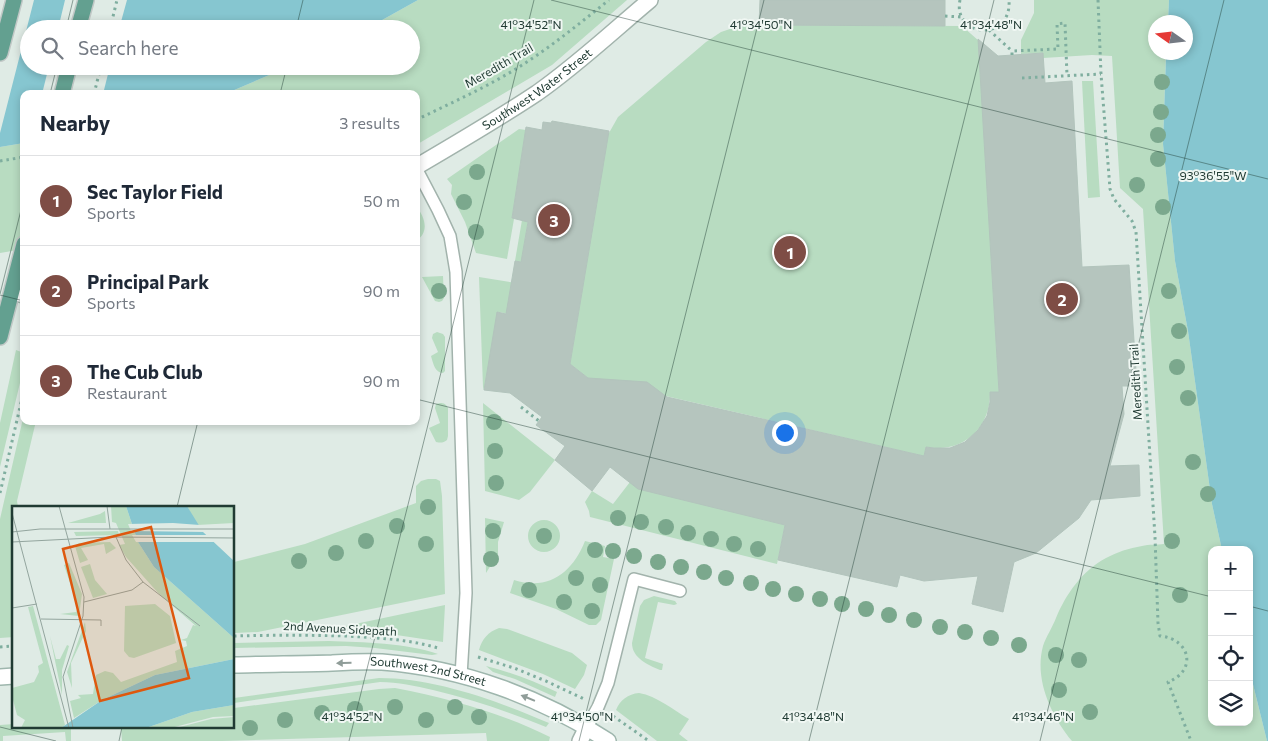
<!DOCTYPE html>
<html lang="en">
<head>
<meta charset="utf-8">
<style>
  body { margin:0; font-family:Commissioner,sans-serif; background:#f6f6f7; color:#1f2937 }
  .controls { position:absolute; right:15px; bottom:15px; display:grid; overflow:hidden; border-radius:10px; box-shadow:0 2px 8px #0003 }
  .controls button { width:45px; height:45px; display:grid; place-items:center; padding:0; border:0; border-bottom:1px solid #e0e1e3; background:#fff; color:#1f2937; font:25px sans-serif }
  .compass { position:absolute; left:1148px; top:15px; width:45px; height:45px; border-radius:50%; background:#fff; box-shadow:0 2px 8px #0003; rotate:284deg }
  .you { position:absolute; left:784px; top:432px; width:18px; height:18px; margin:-12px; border:4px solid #fff; border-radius:50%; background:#1a73e8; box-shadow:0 0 0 8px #1a73e833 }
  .badge { display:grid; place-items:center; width:32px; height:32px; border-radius:50%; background:#7e4d45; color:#fff; font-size:16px; font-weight:700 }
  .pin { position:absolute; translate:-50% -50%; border:2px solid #fff; box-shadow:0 1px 5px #0006 }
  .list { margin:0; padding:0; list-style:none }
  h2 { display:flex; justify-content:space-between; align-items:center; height:65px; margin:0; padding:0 20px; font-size:21px }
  h2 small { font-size:16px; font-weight:400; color:#747a83 }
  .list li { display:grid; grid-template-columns:32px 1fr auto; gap:15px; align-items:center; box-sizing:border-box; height:90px; padding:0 20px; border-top:1px solid #e0e1e3 }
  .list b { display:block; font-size:19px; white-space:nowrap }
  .list p { margin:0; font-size:16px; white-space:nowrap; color:#747a83 }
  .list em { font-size:16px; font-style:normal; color:#747a83 }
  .icon { flex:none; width:28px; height:28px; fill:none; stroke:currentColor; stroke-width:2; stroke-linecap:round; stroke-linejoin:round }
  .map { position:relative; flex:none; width:1268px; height:741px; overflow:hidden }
  .search { position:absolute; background:#fff; box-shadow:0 2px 8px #0003; left:20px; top:20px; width:400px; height:55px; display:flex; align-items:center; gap:12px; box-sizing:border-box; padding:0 18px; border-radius:28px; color:#747a83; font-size:19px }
  .panel { position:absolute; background:#fff; box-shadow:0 2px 8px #0003; left:20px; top:90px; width:400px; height:335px; border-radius:10px }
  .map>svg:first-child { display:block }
  .green { fill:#b8dcc1 }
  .water { fill:#86c6d0 }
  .pier { fill:#dfebe5 }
  .building { fill:#b5c5be; stroke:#b2c4bc }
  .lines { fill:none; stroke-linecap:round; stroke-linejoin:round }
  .service-casing { stroke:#a2b3ac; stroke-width:14 }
  .minor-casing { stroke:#a2b3ac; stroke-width:18 }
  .secondary-casing { stroke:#9eb6ad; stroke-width:18 }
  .primary-casing { stroke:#c1c8c6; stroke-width:18 }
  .path { stroke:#7fae9f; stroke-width:3; stroke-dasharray:2.5 4; stroke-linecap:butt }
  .service { stroke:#fff; stroke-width:11 }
  .minor { stroke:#fff; stroke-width:15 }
  .secondary { stroke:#fff; stroke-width:15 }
  .primary { stroke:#63a090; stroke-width:15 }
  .tree { fill:#7ba88d }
  .oneway { fill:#909d99 }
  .ticks { fill:none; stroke:#203b33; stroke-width:1; stroke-opacity:0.45 }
  .labels { text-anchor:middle; stroke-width:4; stroke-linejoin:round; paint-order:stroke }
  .street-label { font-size:12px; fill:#203b33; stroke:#f0f7f3 }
  .inset-road { fill:none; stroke:#93a59e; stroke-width:1 }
  .view { fill:#de580e; fill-opacity:0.15; stroke:#de580e; stroke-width:2.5 }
  .inset-edge { fill:none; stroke:#203b33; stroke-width:2.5 }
  .ticks-label { font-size:12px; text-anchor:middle; fill:#203b33; stroke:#f0f7f3; stroke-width:4; stroke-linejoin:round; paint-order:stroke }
</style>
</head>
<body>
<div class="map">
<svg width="1268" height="741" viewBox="0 0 1268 741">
  <rect width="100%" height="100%" fill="#dfebe5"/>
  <path class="green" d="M418 0H627L552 65 416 145V94H223L232 91 290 66H411V29H366Z
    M1034 0H1169L1168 22H1156V52L1166 53 1163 144 1175 261 1188 331 1212 504 1222 550H1212V722H1249V668L1267 741H1072C1051 716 1034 679 1043 646 1046 637 1052 628 1056 618 1066 594 1082 571 1106 558 1117 552 1129 548 1142 546 1149 544 1157 545 1164 544L1143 209 1120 188 1112 56 1092 55 1043 58 1042 53 1021 54V40L1034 13Z
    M764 25 962 26 979 41 999 392H990C991 428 963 454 926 447L924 456 588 378 570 364 607 140H605L618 117 706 42 721 32 739 26Z
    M1082 81H1093L1100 197 1088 198Z
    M519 129 526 130 512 218 514 219 507 259 476 253 465 222 451 194 452 185 447 179Z
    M24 143V249L0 253V147Z
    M416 206C425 217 430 232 416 241Z
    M522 220 528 221 523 252 531 263 515 261Z
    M443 276 444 298 442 301 439 302 435 301 422 277Z
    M479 277 528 285 522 316 498 312 484 390 483 387Z
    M437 332 443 334 445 337V371L443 373C435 373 433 363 431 356L438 352 432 338 433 334Z
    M16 350 24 353V366L0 467V423Z
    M440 403C444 403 446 404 448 408V436L447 440C443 443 441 443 436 442L429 428 440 423 435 408 436 404Z
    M483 403 555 460 530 492 519 500 485 491Z
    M24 414V421H36L17 501 18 507H14V637L0 638V519Z
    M428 479H436L440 481 442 496 445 594 258 632 234 633V562L305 544 416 503V486L421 481Z
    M630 482 785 525 777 564 590 517 589 511 585 502 592 491 613 504Z
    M485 518 504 522 498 542V554L486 573Z
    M528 536a16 16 0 1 1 32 0a16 16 0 1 1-32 0Z
    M585 541 605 546 603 557 614 559 602 615 601 620 596 625H589L556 609 510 593 514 580C549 591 572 573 585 541Z
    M654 596 675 601 677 604 674 605 658 602 645 658 663 664 662 670H660C648 665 632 658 632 643L640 606 644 600Z
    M445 605 443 642 383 633 322 631Z
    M499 628 507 629 572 653 587 665 584 675 575 689 543 674 479 650C482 639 488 632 499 628Z
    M329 641C363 642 406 643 438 654L432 655 375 648 346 646 234 648V643Z
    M486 666C510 672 534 681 557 692L555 697 515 679 493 672Z
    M379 678C435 678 498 701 549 723L546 727C509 712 472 699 433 690 415 686 398 682 380 682L234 703V698Z
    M395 688C451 699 499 712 550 737L549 741H487L486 733 222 741H122L121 727H234V708L379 689Z
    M639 693C657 696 673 710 689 719L679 734 688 741H657L616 710C620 700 628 694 639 693Z
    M14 724V727H71V741H66L65 732 3 736V741H0V725Z"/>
  <path class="water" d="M0 0H418L366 29H29V66H290L232 91 223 94H24V143L0 147Z
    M1169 0H1268V741H1267L1249 668V550H1222L1212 504 1188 331 1175 261 1163 144 1166 56 1167 53 1186 52V22H1168Z"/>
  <path class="pier" d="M0 0H34L0 133Z
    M65 0H127L119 29H58Z
    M49 66H110L103 94H42Z"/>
  <path class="building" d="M760 0H945V26L759 25Z
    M978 39 998 56 1043 53 1045 83 1072 81 1082 267 1129 265 1137 386H1122L1124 414 1110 466 1139 465 1140 496 1091 500 1079 518 1036 553 1014 562 1003 612 972 604 978 576 924 581 900 575 897 587 778 560 785 525 638 489 610 467 592 491 555 460 565 446 536 425 542 417 510 393 484 390 497 312 506 314 515 261 521 262 528 222 512 218 526 127 542 130 543 122 551 123 552 121 609 131 570 364 588 378 647 382 667 397 924 456 926 447 934 448H950L965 442 978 430 987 416 990 402V392H999Z"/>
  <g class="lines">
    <defs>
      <path id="service" d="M416 168 438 210 450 236 456 272 466 593 461 676
        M587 727 598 707 608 683 634 579 680 591"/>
      <g id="minor">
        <path id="s1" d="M416 167C457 143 498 119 537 93 577 65 613 31 650 0"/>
        <path d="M12 292 24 295"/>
        <path d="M580 741 587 727"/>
      </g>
      <g id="secondary">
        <path id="s2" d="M234 665C267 664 299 664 332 663 348 662 365 661 382 662 462 668 541 697 608 741"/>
        <path d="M0 677 14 676"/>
      </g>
      <path id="primary" d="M78 29 86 0
        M0 53 14 0
        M62 94 69 66
        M0 337 24 244"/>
    </defs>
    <use href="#service" class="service-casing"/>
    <use href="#minor" class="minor-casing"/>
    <use href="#secondary" class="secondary-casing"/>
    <use href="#primary" class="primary-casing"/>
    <path class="path" d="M960 0C952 37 1012 43 1009 0
      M1098 0 1101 74 1110 189 1114 199 1132 221 1136 232 1155 537 1158 623 1160 636C1191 639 1197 671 1168 682L1191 741
      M945 16 962 17
      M110 29 117 0
      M989 30 1012 51
      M1012 55V51L1058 49 1057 24 1065 23 1067 76
      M1022 78 1101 74
      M94 94 101 66
      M416 120C451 103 487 87 519 67 551 47 580 23 609 0
      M0 161 24 157
      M521 407 539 421
      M0 493 24 390
      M234 636C271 635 308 635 346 636 377 638 408 639 438 648
      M0 647 14 646
      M478 657 514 668 546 681 584 699
      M613 716 649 741"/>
    <use href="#service" class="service"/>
    <use href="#minor" class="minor"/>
    <use href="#secondary" class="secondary"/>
    <use href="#primary" class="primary"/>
  </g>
  <g class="tree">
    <circle cx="1162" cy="82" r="8"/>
    <circle cx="1161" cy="112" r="8"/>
    <circle cx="1158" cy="135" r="8"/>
    <circle cx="1158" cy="159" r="8"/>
    <circle cx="477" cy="172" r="8"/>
    <circle cx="1137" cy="185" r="8"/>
    <circle cx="464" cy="202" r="8"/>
    <circle cx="1163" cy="207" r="8"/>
    <circle cx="476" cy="232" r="8"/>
    <circle cx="439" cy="291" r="8"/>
    <circle cx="1169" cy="291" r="8"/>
    <circle cx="1179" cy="331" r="8"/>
    <circle cx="1177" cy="367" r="8"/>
    <circle cx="1188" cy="398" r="8"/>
    <circle cx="494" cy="422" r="8"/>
    <circle cx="495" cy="451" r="8"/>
    <circle cx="1193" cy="462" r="8"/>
    <circle cx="496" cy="483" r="8"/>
    <circle cx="1208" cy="494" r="8"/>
    <circle cx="428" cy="507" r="8"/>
    <circle cx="618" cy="518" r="8"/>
    <circle cx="641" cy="522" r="8"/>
    <circle cx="397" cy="526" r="8"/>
    <circle cx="666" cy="527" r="8"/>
    <circle cx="493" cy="531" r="8"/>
    <circle cx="688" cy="533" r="8"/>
    <circle cx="544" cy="536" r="8"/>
    <circle cx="711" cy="539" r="8"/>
    <circle cx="366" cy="541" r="8"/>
    <circle cx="1172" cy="541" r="8"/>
    <circle cx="426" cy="544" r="8"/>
    <circle cx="734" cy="544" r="8"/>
    <circle cx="758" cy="549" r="8"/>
    <circle cx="595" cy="550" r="8"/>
    <circle cx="613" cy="551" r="8"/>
    <circle cx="336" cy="553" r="8"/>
    <circle cx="634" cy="556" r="8"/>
    <circle cx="491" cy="559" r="8"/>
    <circle cx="299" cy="561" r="8"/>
    <circle cx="658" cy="562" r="8"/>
    <circle cx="681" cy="567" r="8"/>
    <circle cx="704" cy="572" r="8"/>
    <circle cx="576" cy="578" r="8"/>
    <circle cx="726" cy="578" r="8"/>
    <circle cx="751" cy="583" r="8"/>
    <circle cx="600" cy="585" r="8"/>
    <circle cx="773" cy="589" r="8"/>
    <circle cx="529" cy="590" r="8"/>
    <circle cx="796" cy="594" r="8"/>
    <circle cx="1180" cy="595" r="8"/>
    <circle cx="820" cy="599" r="8"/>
    <circle cx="564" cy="602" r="8"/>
    <circle cx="842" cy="604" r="8"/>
    <circle cx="866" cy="609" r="8"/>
    <circle cx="592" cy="611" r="8"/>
    <circle cx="889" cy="615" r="8"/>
    <circle cx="914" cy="620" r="8"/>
    <circle cx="940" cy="627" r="8"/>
    <circle cx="965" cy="632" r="8"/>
    <circle cx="991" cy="638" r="8"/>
    <circle cx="1019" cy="645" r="8"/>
    <circle cx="1056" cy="655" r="8"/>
    <circle cx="1079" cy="660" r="8"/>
    <circle cx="1059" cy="690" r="8"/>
    <circle cx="395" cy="707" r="8"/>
    <circle cx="455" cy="707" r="8"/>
    <circle cx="355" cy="709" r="8"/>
    <circle cx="1090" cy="712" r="8"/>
    <circle cx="322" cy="713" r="8"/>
    <circle cx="479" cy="717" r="8"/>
    <circle cx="285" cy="720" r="8"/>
    <circle cx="426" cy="720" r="8"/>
    <circle cx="250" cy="728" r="8"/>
  </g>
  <defs><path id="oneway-solid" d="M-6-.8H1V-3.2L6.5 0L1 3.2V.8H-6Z" transform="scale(1.25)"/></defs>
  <g class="oneway">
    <use href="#oneway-solid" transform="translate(344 663) rotate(179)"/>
    <use href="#oneway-solid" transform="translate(528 698) rotate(-158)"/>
  </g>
  <path class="ticks" d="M551 0 1268 179M66 29 73 0M296 29 303 0M50 94 57 66M280 94 287 66M0 294 24 198M0 295 24 301M416 399 1212 597M177 507 198 421M1249 606 1268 611M0 727 56 741M119 741 122 727M349 741 534 0M579 741 764 0M809 741 994 0M1040 741 1224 0"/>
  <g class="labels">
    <g class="street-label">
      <text transform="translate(499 66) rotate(-30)" y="4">Meredith Trail</text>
      <text dy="4" stroke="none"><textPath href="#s1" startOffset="144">Southwest Water Street</textPath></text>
      <text transform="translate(1136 382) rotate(-93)" y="4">Meredith Trail</text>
      <text transform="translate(340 629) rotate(3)" y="4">2nd Avenue Sidepath</text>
      <text dy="4" stroke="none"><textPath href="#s2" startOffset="195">Southwest 2nd Street</textPath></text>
    </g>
  </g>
  <g transform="translate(12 506)">
    <rect width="222" height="222" fill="#dfebe5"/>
    <path d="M99 0H114L126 36 142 61 222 132V153L143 169 90 194 62 212 58 195 69 192 66 189 81 188 84 169 93 165 101 167 109 176 165 156 163 145 175 140 174 135 169 134 175 132 181 119 184 120 148 89 114 51 107 39 113 38 104 17 100 16ZM175 0H222V17L185 19ZM93 5 94 17H56L88 8ZM106 25 107 29 64 30 62 26ZM98 36 104 42 94 48 92 38 69 42 76 54 68 57 63 40 67 37ZM57 57 70 88 67 110 48 108 64 106 66 101 52 59ZM78 58 83 74 95 88 81 92 69 61ZM143 98 158 110 164 137 122 152 117 151 112 145 113 100ZM21 100 53 219 49 222H9L13 214 5 209 0 190V182L22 176 27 166 26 160 31 157 16 101ZM73 116 74 125 59 157 60 182 55 166ZM38 130 44 153H48L55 139 57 140 50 164V189ZM222 199V210L201 211 159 222H134L180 206ZM222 211V222H164L199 213Z" fill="#b8dcc1"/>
    <path d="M114 0H175L191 26 222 55V132L142 61 126 36ZM222 153V199L180 206 134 222H49L90 194 143 169Z" fill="#86c6d0"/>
    <path d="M161 17 188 19 194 26 119 25 116 18ZM120 29H197L206 36H124Z" fill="#dfebe5"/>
    <path class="inset-road" d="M47 0 72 91 71 110 51 171 61 222M95 0 98 23M0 7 57 222M0 26 28 23H223M104 31 114 54 131 76 188 120M0 36 99 31 223 32M72 96 120 84 131 76M0 102 25 98M29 113 89 114V120"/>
    <path class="view" d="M139 21 177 172 88 195 51 43Z"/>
    <rect width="222" height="222" class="inset-edge"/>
  </g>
  <g class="ticks-label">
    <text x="531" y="29">41°34'52"N</text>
    <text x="761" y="29">41°34'50"N</text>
    <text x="991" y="29">41°34'48"N</text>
    <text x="1213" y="180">93°36'55"W</text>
    <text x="352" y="721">41°34'52"N</text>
    <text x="582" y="721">41°34'50"N</text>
    <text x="813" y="721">41°34'48"N</text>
    <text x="1043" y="721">41°34'46"N</text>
  </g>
</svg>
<div class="controls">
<button>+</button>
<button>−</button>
<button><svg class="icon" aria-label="locate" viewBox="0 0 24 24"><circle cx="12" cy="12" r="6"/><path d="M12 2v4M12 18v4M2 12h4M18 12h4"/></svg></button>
<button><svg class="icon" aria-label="layers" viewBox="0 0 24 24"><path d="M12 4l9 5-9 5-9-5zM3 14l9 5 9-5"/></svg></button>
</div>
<svg class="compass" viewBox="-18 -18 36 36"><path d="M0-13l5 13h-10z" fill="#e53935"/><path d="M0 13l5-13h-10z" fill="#747a83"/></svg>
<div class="you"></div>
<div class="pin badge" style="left:790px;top:252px">1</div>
<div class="pin badge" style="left:1062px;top:299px">2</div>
<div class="pin badge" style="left:554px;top:220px">3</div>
<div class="search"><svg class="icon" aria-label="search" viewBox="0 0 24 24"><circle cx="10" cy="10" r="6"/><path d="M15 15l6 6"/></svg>Search here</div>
<section class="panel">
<h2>Nearby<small>3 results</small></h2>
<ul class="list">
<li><span class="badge">1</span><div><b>Sec Taylor Field</b><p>Sports</p></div><em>50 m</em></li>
<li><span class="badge">2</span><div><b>Principal Park</b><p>Sports</p></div><em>90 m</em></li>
<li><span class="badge">3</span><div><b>The Cub Club</b><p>Restaurant</p></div><em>90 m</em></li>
</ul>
</section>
</div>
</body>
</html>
